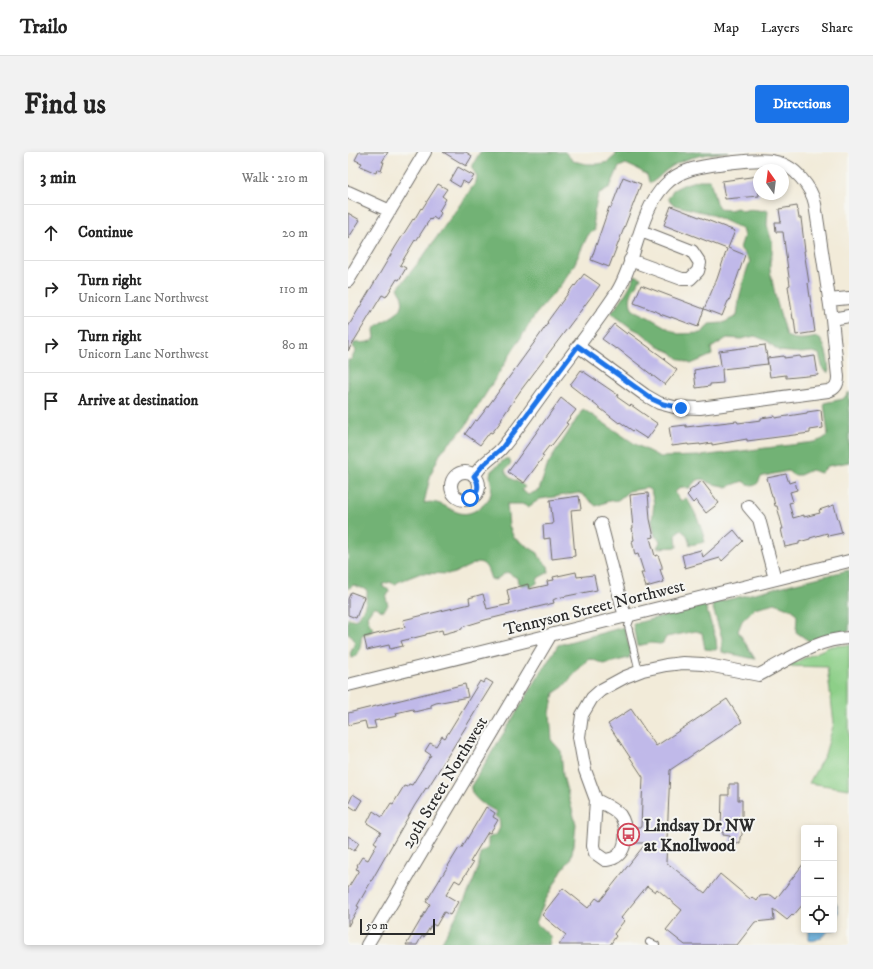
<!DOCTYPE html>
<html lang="en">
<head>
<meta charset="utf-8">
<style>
  body { margin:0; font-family:"IM FELL DW Pica",serif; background:#f2f2f2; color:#222 }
  .controls { position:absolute; right:12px; bottom:12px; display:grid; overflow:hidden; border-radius:4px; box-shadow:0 2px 6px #0003 }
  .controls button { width:36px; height:36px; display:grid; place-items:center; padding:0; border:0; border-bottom:1px solid #e0e0e0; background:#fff; color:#222; font:20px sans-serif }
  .compass { position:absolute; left:405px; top:12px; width:36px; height:36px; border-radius:50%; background:#fff; box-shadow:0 2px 6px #0003; rotate:346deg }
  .scale { position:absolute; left:12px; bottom:10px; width:75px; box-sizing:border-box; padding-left:4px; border:2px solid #2b2b2b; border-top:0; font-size:11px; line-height:14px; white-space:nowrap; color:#2b2b2b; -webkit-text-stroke:3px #f6f6f2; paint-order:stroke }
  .stop { position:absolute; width:12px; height:12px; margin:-9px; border:3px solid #1a73e8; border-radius:50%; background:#fff }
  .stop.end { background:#1a73e8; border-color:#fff; box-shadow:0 1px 4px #0008 }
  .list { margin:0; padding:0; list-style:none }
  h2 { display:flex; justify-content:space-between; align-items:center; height:52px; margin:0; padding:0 16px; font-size:17px }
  h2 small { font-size:13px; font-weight:400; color:#767676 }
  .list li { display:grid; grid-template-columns:26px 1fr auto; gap:12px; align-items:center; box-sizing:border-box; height:56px; padding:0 16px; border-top:1px solid #e0e0e0 }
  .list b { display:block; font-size:15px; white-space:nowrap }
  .list p { margin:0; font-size:13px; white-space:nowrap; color:#767676 }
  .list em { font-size:13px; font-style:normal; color:#767676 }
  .icon { flex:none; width:22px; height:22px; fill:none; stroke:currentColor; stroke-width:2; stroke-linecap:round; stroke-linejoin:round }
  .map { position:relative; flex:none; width:501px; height:793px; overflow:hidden; border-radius:4px }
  header { display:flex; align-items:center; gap:24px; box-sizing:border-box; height:56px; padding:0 20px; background:#fff; border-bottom:1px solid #e0e0e0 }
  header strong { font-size:19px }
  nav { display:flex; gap:22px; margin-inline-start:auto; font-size:14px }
  .intro { display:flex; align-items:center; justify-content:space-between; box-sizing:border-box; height:96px; padding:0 24px }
  h1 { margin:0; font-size:28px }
  .button { padding:10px 18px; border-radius:4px; background:#1a73e8; color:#fff; font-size:14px; font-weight:700 }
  main { display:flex; gap:24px; padding:0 24px }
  aside { flex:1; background:#fff; border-radius:4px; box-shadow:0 2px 6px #0003 }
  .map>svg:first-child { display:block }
  .green { fill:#8dcf88; stroke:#5c7d5a }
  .forest { fill:#72b274; stroke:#4e6e50 }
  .water { fill:#65aedd; stroke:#486c84 }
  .building { fill:#c0b9e9 }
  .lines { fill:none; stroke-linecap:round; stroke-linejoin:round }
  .lane-casing { stroke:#716e68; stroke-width:8 }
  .street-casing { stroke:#716e68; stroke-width:14 }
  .lane { stroke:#fff; stroke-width:6 }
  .street { stroke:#fff; stroke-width:12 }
  .route { stroke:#1a73e8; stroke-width:5 }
  .labels { text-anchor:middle; stroke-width:4; stroke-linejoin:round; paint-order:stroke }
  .street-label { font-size:17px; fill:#2b2b2b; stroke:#f6f6f2 }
  .poi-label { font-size:17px; font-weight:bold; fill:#2b2b2b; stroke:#f6f6f2; text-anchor:start }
</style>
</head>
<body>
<header>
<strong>Trailo</strong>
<nav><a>Map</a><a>Layers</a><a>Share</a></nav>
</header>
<div class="intro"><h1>Find us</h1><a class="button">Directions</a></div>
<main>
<aside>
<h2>3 min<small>Walk · 210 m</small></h2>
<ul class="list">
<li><svg class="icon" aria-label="ahead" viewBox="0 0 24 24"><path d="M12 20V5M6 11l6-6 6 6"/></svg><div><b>Continue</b></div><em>20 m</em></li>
<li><svg class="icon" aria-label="right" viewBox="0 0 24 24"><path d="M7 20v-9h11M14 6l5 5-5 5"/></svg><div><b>Turn right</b><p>Unicorn Lane Northwest</p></div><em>110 m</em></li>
<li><svg class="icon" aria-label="right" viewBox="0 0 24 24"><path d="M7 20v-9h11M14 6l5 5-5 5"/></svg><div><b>Turn right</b><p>Unicorn Lane Northwest</p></div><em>80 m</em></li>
<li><svg class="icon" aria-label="arrive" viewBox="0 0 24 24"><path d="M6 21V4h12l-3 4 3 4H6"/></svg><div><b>Arrive at destination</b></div></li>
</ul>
</aside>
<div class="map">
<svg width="501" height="793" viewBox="0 0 501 793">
  <rect width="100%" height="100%" fill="#f6f6f2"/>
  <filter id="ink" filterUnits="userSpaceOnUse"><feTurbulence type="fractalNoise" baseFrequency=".025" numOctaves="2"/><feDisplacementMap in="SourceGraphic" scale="8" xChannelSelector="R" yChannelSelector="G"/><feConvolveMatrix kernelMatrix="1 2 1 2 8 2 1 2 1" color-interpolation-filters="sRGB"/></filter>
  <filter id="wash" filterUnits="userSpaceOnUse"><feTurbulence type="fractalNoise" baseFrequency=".012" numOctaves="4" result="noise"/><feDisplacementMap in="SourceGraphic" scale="16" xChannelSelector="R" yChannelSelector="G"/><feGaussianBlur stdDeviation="0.9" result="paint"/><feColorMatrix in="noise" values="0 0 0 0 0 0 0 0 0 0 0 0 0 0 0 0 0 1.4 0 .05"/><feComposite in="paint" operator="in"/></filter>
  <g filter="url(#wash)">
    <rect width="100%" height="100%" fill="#f2ebd9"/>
    <path class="green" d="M501 493V637L461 631 477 602 486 571 479 515 439 514 483 494Z"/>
    <path class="forest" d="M132 0H217L225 9 239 12H250L260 10 268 3V0H279L281 2 294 0H380C361 2 339 4 323 15 316 19 310 27 303 31L301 30 299 23 291 18 278 12 271 15 262 35 250 42 245 66 247 78 240 83 226 113 212 134 187 163 117 275 93 300 83 321 76 351C101 345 108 375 134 354 146 344 144 336 142 323L143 319 157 307H161L163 312 157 318C159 328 171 328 177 335L174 338 180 343 191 338 200 312 235 257 287 292 312 305 353 304 467 290C472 288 477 287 480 282L476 251 495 247 501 240V310L480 314 473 321 463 318 452 323H445L440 319 416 324 413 325C410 330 410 333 404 334L395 329 379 335C370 332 363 333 355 327 349 327 345 331 342 336L333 335 327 340 333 349 338 346C348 360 353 374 357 390L342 393 339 383 333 378 330 379 328 383 329 395 309 396 312 390 311 387 307 384 304 369 306 351 303 339 299 336 281 339 270 348 261 349 248 354 235 343 231 341 192 347 180 355 174 352H159L161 374 166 386 190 401 192 406 200 414 201 420 190 426 189 431 186 433 183 436 180 434V432L174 433 170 431 169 426 159 420 147 428 143 427C140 419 139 411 130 410L104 422 73 421 50 430 48 432H46L42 430 35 432V435L41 438V440L38 446 40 453 35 459 32 458 29 455H26L24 457 19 464 22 473 26 477 25 479 14 483C12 491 14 501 5 506L3 505 2 502 7 491 4 484 0 481V466L7 468C15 462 20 448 19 438L5 433 0 437V208H3L8 198 5 195 6 191C13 190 22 192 27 186L26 178 27 176C40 163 65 162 50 136L74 106 128 30 129 24C121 14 126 11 132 0Z
      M351 28H362L368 51 372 57 382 58 389 56 395 59C404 55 411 60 420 58L419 73 424 90V102L422 110V118L428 147 438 184C449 189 459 187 470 185 479 194 480 208 481 221L475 217 471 202 465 200 453 201 431 199 419 189 407 184 393 187 379 186 363 196 364 203 343 212 331 207 323 200 311 195 294 181 282 175 263 161C272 151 282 136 287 123L293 126C286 137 278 145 285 158L302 166 330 182 354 181 361 172 375 171 389 164C391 145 395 128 402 109L392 96 396 84 394 77 362 62 326 53 320 47 325 38 337 32Z
      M501 418V479L482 482 461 489 448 480 449 464 445 458 427 451 407 456 394 469 390 479 407 507 374 500V486L364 453 366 451Z
      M357 453 368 487 369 497 367 498 357 497 354 481 348 479 318 485 315 491 312 492 303 491 289 494 285 472Z
      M276 475 283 501 281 506 256 512 243 507 239 508 215 535 206 541 202 561 204 589 213 599 215 624 228 672 226 693 222 708 214 718 196 751 188 771 203 785 201 793H92C103 773 134 722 132 701L140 696V686L149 682 152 675 151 667 147 664 149 660C139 654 122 647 123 634L210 493Z"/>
    <path class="water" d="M486 749C501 764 472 793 461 788V778H486Z"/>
    <g id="blocks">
      <path class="building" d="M11 0H40L34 10H36L33 19 29 17 28 21 12 14 14 11 7 8Z
        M95 0H118L124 4 118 14Z
        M110 15 126 24 120 32 115 29 112 35 102 29Z
        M410 24 411 44 377 47 374 29Z
        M275 25 293 32 261 115 243 108 257 67 261 55 263 56Z
        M90 32 99 37 94 44 98 47 91 59 93 61 89 68 85 65 83 68 82 67 68 89 67 88 52 113 58 116 51 128 49 127 38 145 34 143 0 199V175L48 94 65 67 66 68 73 56 74 57Z
        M323 54 387 79 380 96 397 103 381 149H380L374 164 356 157 369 127 379 97 331 78V79L316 73Z
        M449 54 451 66H453L457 99H456L461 131H460L467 180 448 183 446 167H445L440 134 442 133 435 80H428L427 70H433L431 57Z
        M0 61 12 68 0 87Z
        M236 122 252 133 173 238 153 267 154 268 144 281 142 280 132 293 117 282 127 268 129 269 138 257 191 184 200 171 199 170 226 133 227 134Z
        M293 133 356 157 350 175 323 165V166L312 162V161L286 151Z
        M266 172 279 182 280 180 317 207 316 208 329 218 317 233 269 196 268 197 254 187Z
        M417 193 420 212 374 217 375 231 362 232V234L348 236 346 218 373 213 371 199Z
        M436 204V206L452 204 453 206 467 204 470 223 438 226V223L422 225 419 206Z
        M233 218 270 243 269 245 282 254 283 253 310 272 299 287 285 278V279L272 270 271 271 223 234 222 233Z
        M213 246 228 258 218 271 220 272 204 293 201 294 194 303 196 304 176 331 160 320Z
        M473 258 475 276 462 278V281L399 289V287L364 293V291L352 293V292L340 293V292L324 294 321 275 338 273V275L389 269 390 271 413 268V266L427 264V266L459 261V260Z
        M438 322 441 331 447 329 449 338 442 340 445 350 441 351 445 366 456 363V365L472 361 471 358 486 353 494 381 480 384 479 381 462 386V387L451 390V392L437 395 433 377H435L429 354H427L425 345H424L419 326Z
        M354 329 371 351 358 361 348 348 345 351 339 343 342 340 341 339Z
        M300 341 302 367 306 385 302 386 307 404 310 403 314 414V417H312L316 430 298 435 293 421H296L290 402 287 403 284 389 286 388 284 376H285L282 343Z
        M231 344 233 357 223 358 227 404 204 407 202 386 196 387 195 373 205 372 202 348Z
        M386 378 395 389 374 409 372 406 337 416 334 403 353 398 355 405Z
        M228 420 229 425 246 423 249 438 209 446 205 448 206 451 137 468 114 475V477L95 482 94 478 78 482V483L53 489 55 494 42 497 41 493 19 498 16 485 57 475 55 468 122 452 121 446 135 442 139 457 162 452 159 438 180 432 181 437 200 433 199 429 206 428 205 425Z
        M3 440 16 445 8 466 0 463V447Z
        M138 527 145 531 91 618 79 637 78 636 67 653 9 754 11 755 0 774V736L11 718 8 717 10 714 9 713 14 705 20 708 29 692 26 690 33 680 19 671 25 659 34 665 43 651 45 652 56 634 59 635 61 632 64 633 83 603 77 599 82 591 88 594 94 584 97 586 132 529 135 531Z
        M117 532 120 545 88 551 83 553V556L66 560 65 557 48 561 49 564 26 569 28 576 19 577 17 569 0 573V561Z
        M379 547 394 570 322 618 318 710 357 741 372 722 402 747 404 745 409 749 412 744 423 743 428 747 456 711V751L445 764 444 763 439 768 425 757 426 768 407 770 389 793H337L318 778 334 758 309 737 307 740 299 734 273 766 276 769 266 782 268 784 262 793H211L218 783 194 763 215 736 240 756 248 746 252 749 298 691H284V675H293L295 625 260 572 283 557 308 594Z
        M381 632H390V648H394V683L392 685V691L382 690V684L375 683V680H373L374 643H381Z
        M5 642 14 648 8 658 0 653Z
        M138 655 147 661 145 665 150 668 142 681 140 680 122 710 125 711 112 731 107 728 98 743 110 750 102 763 96 760 88 774 84 772 76 785 74 784 69 793H58L82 752 78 750 111 696 113 697Z
        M0 684 11 691 6 699 0 695Z"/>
    </g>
  </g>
  <g filter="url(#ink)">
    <use href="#blocks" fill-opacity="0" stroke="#716e68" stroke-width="1"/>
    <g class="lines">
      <defs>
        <path id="lane" d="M284 463 280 474 291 520
          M301 790 308 793"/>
        <path id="street" d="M0 40 42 59
          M282 108 334 127H342L350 119 352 111 344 99 293 79
          M0 129 77 0
          M481 148 501 146
          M484 167 501 164
          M103 334a14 14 0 1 1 28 0a14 14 0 1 1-28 0Z
          M126 324C129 320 132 315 136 312 142 306 149 302 154 296 171 276 185 254 201 233 224 202 248 172 269 140 289 108 290 61 317 33 333 16 355 14 378 11 404 8 434 2 453 26 460 34 465 42 467 52L484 167 490 225C490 233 487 237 480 239L352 256 326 255 311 251 297 243 230 194
          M400 354 411 367 427 427
          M253 372 277 465
          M0 533 501 409
          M248 648C256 652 266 656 272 663 280 675 280 699 266 706 263 707 259 708 257 708L247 701 245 694 248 648 237 618 231 585 234 563 244 546 253 538 277 525 295 518 318 513 335 511 355 512 411 523C440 508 468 487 501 486
          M19 793 202 484"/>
      </defs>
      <use href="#lane" class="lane-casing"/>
      <use href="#street" class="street-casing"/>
      <use href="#lane" class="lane"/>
      <use href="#street" class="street"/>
    </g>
  </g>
  <g class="lines" filter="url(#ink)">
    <path class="route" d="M122 346C131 341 132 332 126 324L136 312 154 296 230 194 304 247 315 252 333 256"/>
  </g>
  <defs>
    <symbol id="bus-ring" viewBox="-11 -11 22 22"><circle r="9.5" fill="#f6f6f2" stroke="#d1495b" stroke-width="1.5"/><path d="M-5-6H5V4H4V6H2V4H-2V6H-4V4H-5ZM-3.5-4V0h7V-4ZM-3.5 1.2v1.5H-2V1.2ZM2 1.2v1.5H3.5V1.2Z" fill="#d1495b"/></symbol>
  </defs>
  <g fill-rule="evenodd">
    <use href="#bus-ring" x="268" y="670" width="25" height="25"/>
  </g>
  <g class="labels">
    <g class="street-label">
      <text transform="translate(246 455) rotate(-14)" y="6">Tennyson Street Northwest</text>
      <text transform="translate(96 630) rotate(-59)" y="6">29th Street Northwest</text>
    </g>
    <g class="poi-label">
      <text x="296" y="679">Lindsay Dr NW<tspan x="296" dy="20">at Knollwood</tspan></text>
    </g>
  </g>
</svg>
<div class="controls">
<button>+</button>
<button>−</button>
<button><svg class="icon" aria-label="locate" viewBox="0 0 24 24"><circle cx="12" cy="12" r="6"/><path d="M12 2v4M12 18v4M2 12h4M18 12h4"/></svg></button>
</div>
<svg class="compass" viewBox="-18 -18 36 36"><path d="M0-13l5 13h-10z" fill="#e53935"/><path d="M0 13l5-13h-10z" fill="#767676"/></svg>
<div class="scale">50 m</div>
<div class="stop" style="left:122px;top:346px"></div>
<div class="stop end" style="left:333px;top:256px"></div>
</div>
</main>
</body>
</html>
